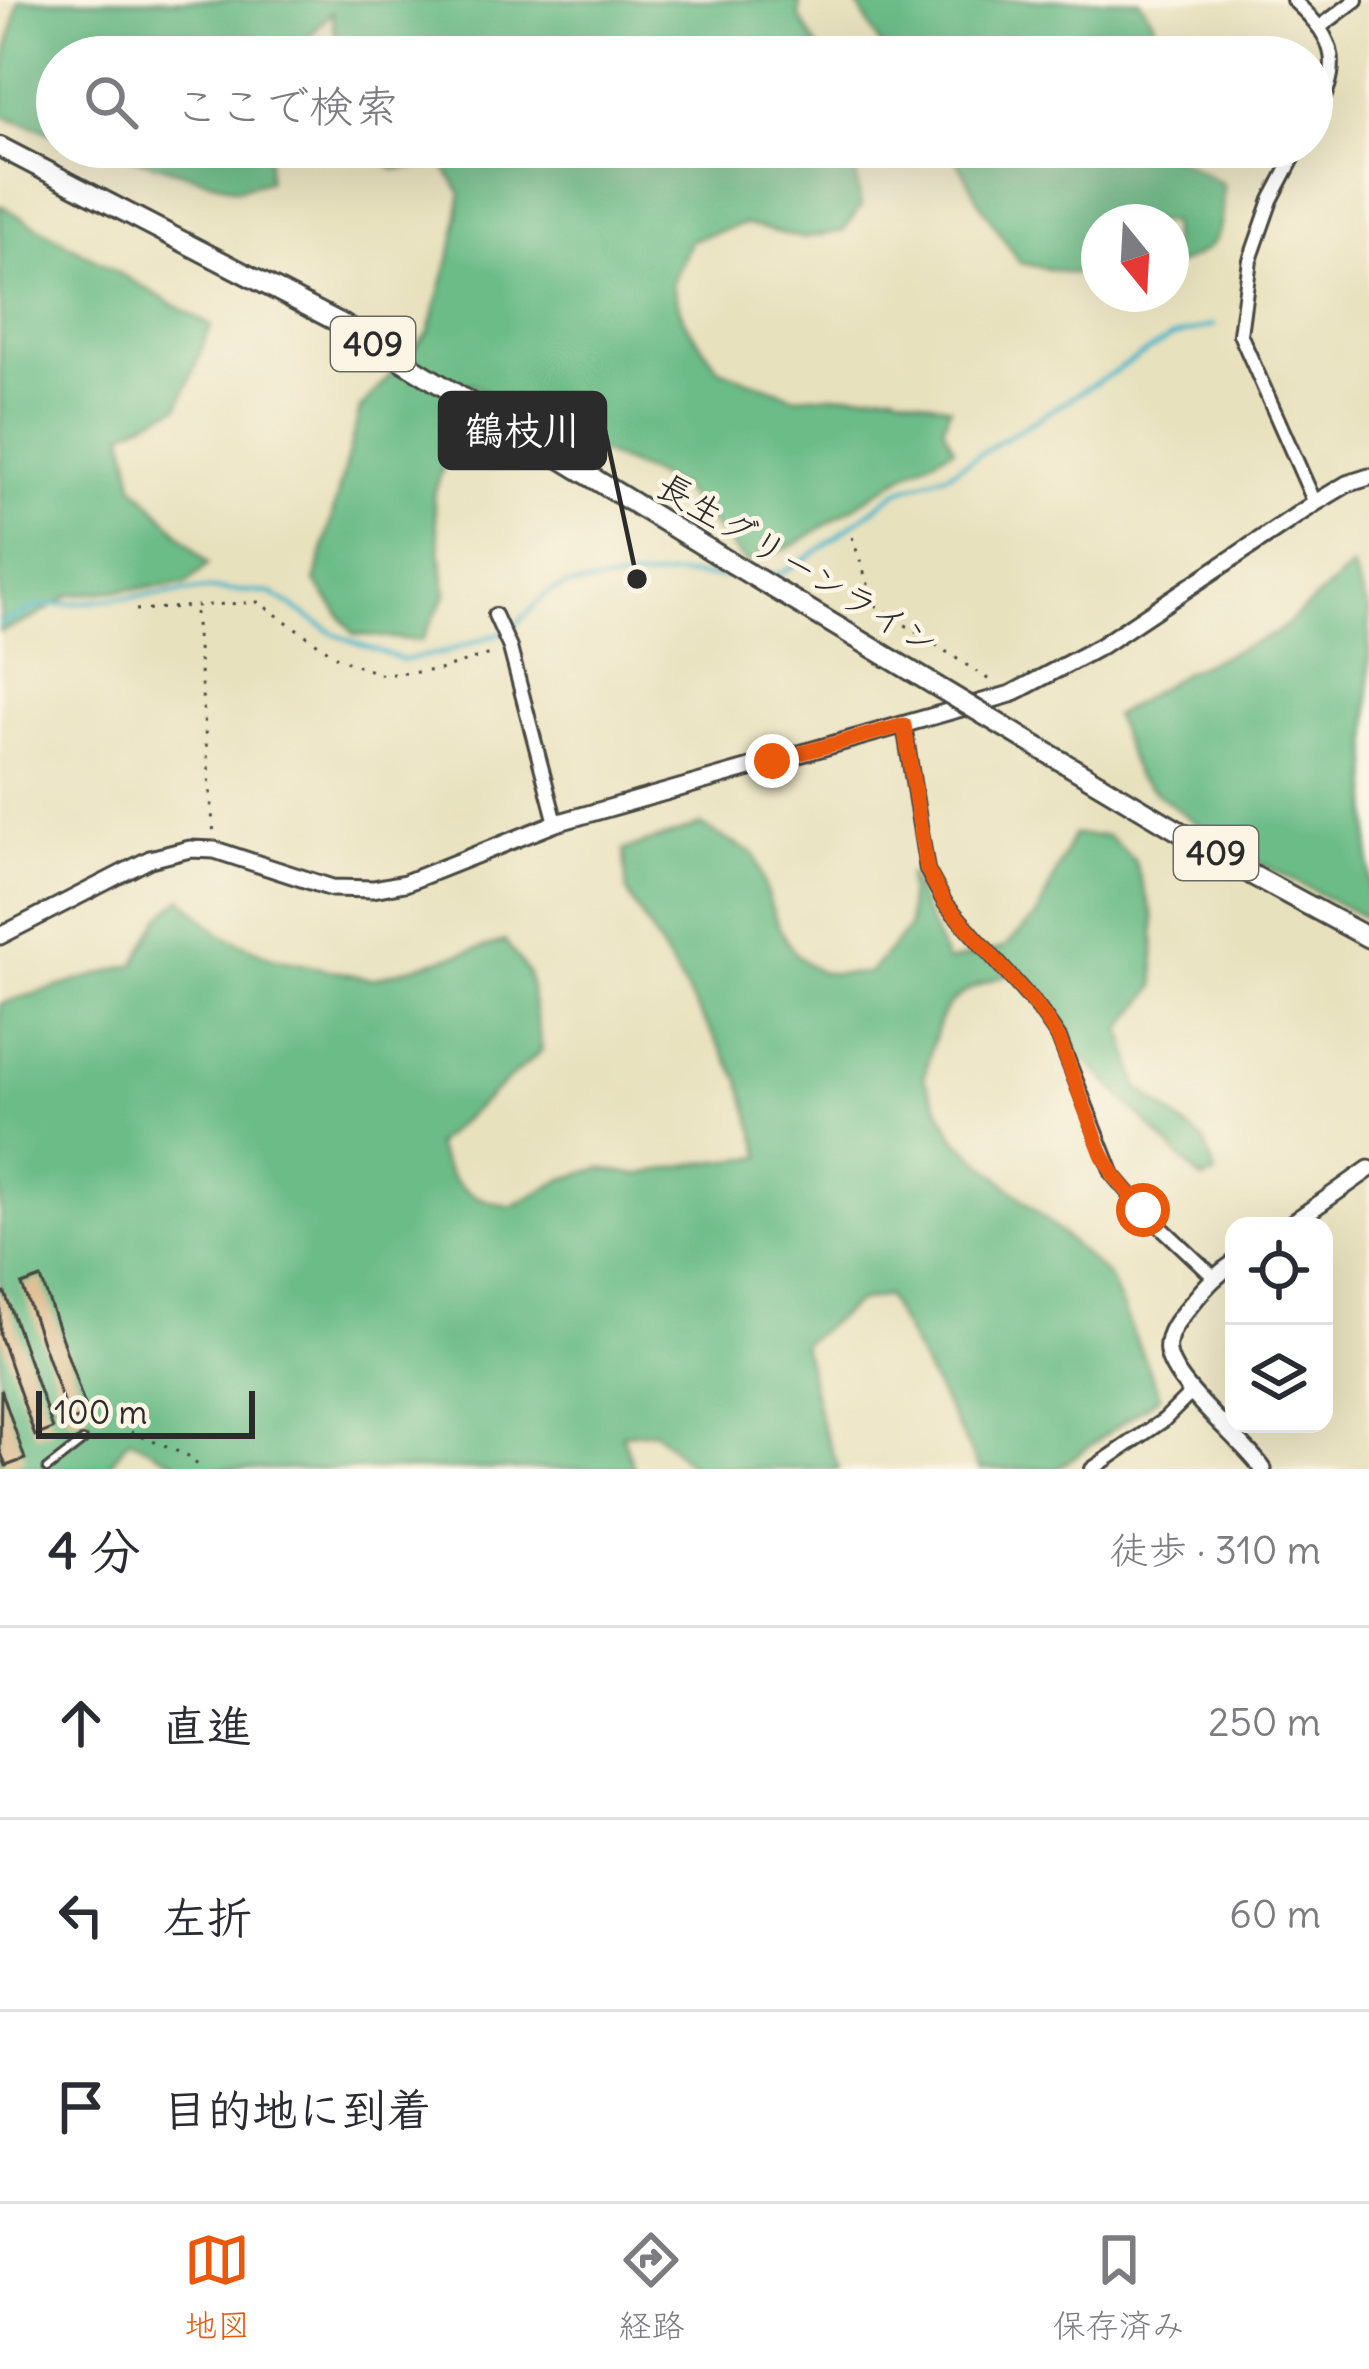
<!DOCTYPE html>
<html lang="ja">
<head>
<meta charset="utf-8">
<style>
  body { margin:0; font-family:Delius,"Klee One",sans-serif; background:#f2f2f3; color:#2b2b33 }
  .controls { position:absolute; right:36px; bottom:36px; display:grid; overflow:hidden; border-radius:24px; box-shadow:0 12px 48px #0002 }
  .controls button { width:108px; height:108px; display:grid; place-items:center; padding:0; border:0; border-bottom:3px solid #e1e1e2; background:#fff; color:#2b2b33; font:60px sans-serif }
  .compass { position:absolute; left:1081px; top:204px; width:108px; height:108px; border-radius:50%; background:#fff; box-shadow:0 12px 48px #0002; rotate:162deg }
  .scale { position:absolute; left:36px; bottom:30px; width:219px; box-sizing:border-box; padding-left:12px; border:6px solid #2b2b2b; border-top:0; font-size:33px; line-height:42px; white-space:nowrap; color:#2b2b2b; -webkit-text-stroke:9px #fcf5e5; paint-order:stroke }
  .stop { position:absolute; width:36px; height:36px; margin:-27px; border:9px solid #ea580c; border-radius:50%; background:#fff }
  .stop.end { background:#ea580c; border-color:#fff; box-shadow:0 3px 12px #0008 }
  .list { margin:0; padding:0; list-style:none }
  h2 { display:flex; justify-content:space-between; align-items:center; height:156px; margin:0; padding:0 48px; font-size:51px }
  h2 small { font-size:39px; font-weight:400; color:#7c7c81 }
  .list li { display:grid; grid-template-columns:78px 1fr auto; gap:36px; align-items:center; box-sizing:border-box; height:192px; padding:0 48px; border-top:3px solid #e1e1e2 }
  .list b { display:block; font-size:45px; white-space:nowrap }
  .list em { font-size:39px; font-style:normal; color:#7c7c81 }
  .icon { flex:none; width:66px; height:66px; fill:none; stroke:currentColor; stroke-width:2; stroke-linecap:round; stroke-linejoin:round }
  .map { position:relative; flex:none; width:1369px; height:1469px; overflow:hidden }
  .search { position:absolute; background:#fff; box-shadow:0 12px 48px #0002; left:36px; right:36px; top:36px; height:132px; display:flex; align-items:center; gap:30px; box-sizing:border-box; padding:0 42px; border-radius:66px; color:#7c7c81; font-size:45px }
  .sheet { height:732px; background:#fff }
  nav { display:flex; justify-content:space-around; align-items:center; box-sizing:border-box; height:168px; border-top:3px solid #e1e1e2; background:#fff; font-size:33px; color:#7c7c81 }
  nav a { display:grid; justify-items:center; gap:6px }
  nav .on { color:#ea580c }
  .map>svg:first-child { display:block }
  .forest { fill:#6cbc87; stroke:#4c7459; stroke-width:3 }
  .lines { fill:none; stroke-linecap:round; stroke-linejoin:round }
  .stream { stroke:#4ab4c8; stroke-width:4.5 }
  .building { fill:#dbb98d }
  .service-casing { stroke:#474641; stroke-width:12 }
  .minor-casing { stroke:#474641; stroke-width:18 }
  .tertiary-casing { stroke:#474641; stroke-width:21 }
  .trunk-casing { stroke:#474641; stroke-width:24 }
  .path { stroke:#474641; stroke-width:3; stroke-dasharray:3 9; stroke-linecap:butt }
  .service { stroke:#fff; stroke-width:6 }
  .minor { stroke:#fff; stroke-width:12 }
  .tertiary { stroke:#fff; stroke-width:15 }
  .trunk { stroke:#fff; stroke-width:18 }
  .trunk-bridge-casing { stroke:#474641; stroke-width:24; stroke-linecap:butt }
  .trunk-bridge { stroke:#fff; stroke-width:18 }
  .route { stroke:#ea580c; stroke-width:15 }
  .labels { text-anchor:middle; stroke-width:9; stroke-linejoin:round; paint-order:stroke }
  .shield { fill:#fcf5e5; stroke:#6a6863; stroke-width:3 }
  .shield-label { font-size:33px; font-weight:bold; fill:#2b2b2b }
  .street-label { font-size:36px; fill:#2b2b2b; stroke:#fcf5e5 }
  .leader { fill:none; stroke:#2b2b2b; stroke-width:4.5 }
  .callout-dot { fill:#2b2b2b; stroke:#fcf5e5; stroke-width:4.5 }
  .callout { fill:#2b2b2b; stroke:#2b2b2b; stroke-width:4.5 }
  .callout-label { font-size:39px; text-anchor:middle; font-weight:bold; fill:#fff }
</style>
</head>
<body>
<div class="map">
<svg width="1369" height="1469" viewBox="0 0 1369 1469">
  <rect width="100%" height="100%" fill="#fcf5e5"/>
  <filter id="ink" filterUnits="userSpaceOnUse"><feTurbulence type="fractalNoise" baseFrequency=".00833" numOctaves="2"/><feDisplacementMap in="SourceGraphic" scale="24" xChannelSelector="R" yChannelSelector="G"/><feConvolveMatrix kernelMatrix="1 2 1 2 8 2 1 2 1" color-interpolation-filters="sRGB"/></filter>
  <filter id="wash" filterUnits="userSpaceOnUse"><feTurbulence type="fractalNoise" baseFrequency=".004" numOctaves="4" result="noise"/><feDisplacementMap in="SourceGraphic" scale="48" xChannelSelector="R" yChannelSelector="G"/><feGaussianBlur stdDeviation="2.7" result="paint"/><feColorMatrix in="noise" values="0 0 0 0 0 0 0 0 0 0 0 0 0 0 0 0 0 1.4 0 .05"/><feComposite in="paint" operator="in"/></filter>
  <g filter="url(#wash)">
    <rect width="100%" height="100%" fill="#e8e1be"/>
    <path class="forest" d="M19 0H800L799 16 823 57H339L332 12 290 57H57V134L2 116 5 61Z
      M855 0H1139L1154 22V57H887Z
      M96 147H269L268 181 237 189Z
      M356 147H851L861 206 843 231 801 238 744 224 691 240 672 284 684 321 719 369 795 397 893 392 950 407 943 427 954 448 910 471 796 544 746 563 678 485 609 456 470 384 433 497 446 594 421 641 354 634 315 582 360 409 429 331 455 238 461 193 443 165 394 169Z
      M950 147H1157L1223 184C1221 238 1223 246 1171 267V222H1099V274L1068 273 1020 263 982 206Z
      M0 205 211 326 179 406 124 432 134 485 208 564 186 584 70 595 36 617 0 632Z
      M1352 567 1369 611V920L1227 846 1172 805 1137 777 1114 716 1187 671 1277 633Z
      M701 825 755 855C768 894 777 953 820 971 833 976 854 973 869 973L909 927 908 873 947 962 1003 948 1037 916 1073 835 1108 836 1134 860 1154 918 1155 987 1122 1029 1138 1087 1204 1142 1216 1175 1202 1180 1081 1055 1044 994 1017 971C940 997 942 1002 924 1079L955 1138 1109 1277 1160 1396 1057 1469H980L886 1296 857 1302 803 1344 820 1420 839 1469H694L654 1431 622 1434 634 1469H188L129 1439 106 1469H0V1004L135 964 159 919 182 898 220 934 272 958 372 979 505 941 528 973 542 1050 435 1144C452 1189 465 1195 511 1207L564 1179 600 1168 637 1175 698 1163 762 1157 740 1080 627 892 624 850Z"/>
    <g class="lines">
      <path class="stream" d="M768 575 782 573 809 557 898 491 949 473 1171 337 1214 325
        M0 624 37 607 210 589 271 593 336 635 403 660 443 653 512 629 547 593 565 586 679 575 744 578"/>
    </g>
    <g id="blocks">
      <path class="building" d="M41 1278 88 1415 70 1422 22 1285Z
        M5 1293 53 1429 35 1436 0 1335V1295Z
        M1 1389 25 1459 6 1466 0 1450Z"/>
    </g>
  </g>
  <g filter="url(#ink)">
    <use href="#blocks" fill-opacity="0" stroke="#474641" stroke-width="3"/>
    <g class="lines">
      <defs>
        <path id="service" d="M47 1469 83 1441"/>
        <path id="minor" d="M1293 0C1340 42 1342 67 1312 122
          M1320 27 1356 0
          M1299 147 1271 200 1250 260 1240 334 1315 503
          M495 615 510 648 556 823
          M904 725 927 870 945 903 1039 1009 1059 1038 1113 1175 1143 1210 1214 1277
          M1092 1469 1164 1420 1192 1392"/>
        <path id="tertiary" d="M0 936 150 859 190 849 215 850 332 888 373 889 405 883 556 823 1011 694 1101 646 1315 503 1347 484 1369 477
          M1288 1226 1369 1169
          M1234 1263C1217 1274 1206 1286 1193 1302 1182 1315 1165 1332 1168 1352 1173 1385 1242 1439 1263 1469"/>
        <path id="trunk" d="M0 147 342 324 733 564
          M1066 764 1254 876 1369 938"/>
      </defs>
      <use href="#service" class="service-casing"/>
      <use href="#minor" class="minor-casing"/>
      <use href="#tertiary" class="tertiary-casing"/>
      <use href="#trunk" class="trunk-casing"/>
      <path class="path" d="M852 537 875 605 994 683
        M136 610 258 602 340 659 383 675 439 670 496 652
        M195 612 214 836
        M131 1432 193 1458 199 1469"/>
      <use href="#service" class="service"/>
      <use href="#minor" class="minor"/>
      <use href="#tertiary" class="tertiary"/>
      <use href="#trunk" class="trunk"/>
      <defs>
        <path id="trunk-bridge" d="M733 564 1066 764"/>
      </defs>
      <use href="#trunk-bridge" class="trunk-bridge-casing"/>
      <use href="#trunk-bridge" class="trunk-bridge"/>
    </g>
  </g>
  <g class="lines" filter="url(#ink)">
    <path class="route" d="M772 761 904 725 927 869 945 903 1039 1009 1059 1039 1102 1154 1114 1175 1143 1210"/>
  </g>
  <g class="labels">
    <g class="shield">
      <rect x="331" y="317" width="84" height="54" rx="9"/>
      <rect x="1174" y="826" width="84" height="54" rx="9"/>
    </g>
    <g class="shield-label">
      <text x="373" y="356">409</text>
      <text x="1216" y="865">409</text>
    </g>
    <g class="street-label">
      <text transform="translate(798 564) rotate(31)" y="13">長生グリーンライン</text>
    </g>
  </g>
  <path class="leader" d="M637 579L605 430"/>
  <circle class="callout-dot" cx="637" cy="579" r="12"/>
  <rect class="callout" x="440" y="393" width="165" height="75" rx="12"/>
  <g class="callout-label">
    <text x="523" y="444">鶴枝川</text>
  </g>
</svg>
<div class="controls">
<button><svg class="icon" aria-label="locate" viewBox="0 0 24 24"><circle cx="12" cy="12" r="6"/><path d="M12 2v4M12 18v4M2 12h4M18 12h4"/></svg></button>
<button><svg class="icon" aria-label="layers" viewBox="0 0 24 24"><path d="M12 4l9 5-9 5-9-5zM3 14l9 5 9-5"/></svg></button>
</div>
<svg class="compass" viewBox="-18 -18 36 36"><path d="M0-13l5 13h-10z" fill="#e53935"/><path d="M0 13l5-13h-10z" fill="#7c7c81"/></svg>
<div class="scale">100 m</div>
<div class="stop" style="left:1143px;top:1210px"></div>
<div class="stop end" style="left:772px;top:761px"></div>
<div class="search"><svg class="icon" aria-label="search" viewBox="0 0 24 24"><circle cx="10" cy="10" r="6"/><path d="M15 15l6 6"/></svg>ここで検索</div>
</div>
<section class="sheet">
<h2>4 分<small>徒歩 · 310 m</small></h2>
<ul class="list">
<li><svg class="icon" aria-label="ahead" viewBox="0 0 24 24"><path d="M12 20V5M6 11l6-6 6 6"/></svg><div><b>直進</b></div><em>250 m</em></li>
<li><svg class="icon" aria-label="left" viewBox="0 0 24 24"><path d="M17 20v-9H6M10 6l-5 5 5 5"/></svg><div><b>左折</b></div><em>60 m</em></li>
<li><svg class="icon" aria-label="arrive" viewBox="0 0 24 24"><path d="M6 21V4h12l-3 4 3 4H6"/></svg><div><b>目的地に到着</b></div></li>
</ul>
</section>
<nav>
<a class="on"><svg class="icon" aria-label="map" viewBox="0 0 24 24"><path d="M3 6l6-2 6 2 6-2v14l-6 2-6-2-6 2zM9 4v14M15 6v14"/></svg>地図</a>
<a><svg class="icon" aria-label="directions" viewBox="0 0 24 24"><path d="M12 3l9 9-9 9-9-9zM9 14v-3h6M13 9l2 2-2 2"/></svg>経路</a>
<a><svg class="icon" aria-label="saved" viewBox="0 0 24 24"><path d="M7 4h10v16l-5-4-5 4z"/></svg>保存済み</a>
</nav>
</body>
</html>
